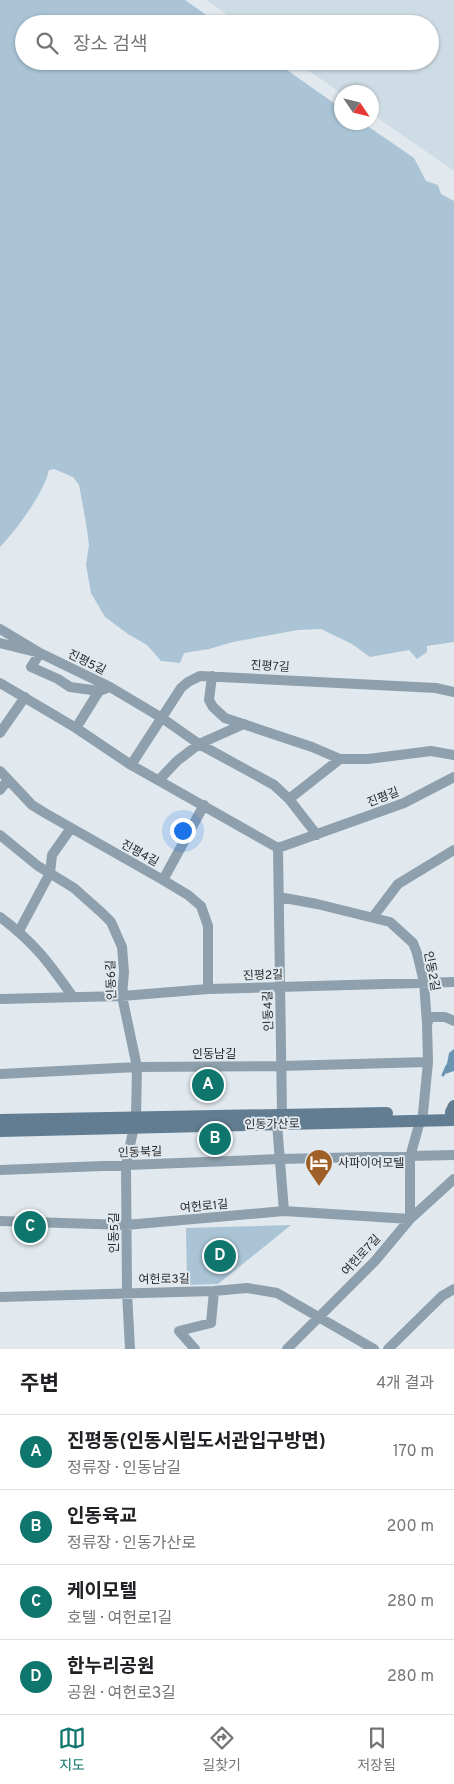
<!DOCTYPE html>
<html lang="ko">
<head>
<meta charset="utf-8">
<style>
  body { margin:0; font-family:Overpass,"Noto Sans KR",sans-serif; background:#f2f2f2; color:#202124 }
  .compass { position:absolute; left:334px; top:85px; width:45px; height:45px; border-radius:50%; background:#fff; box-shadow:0 1px 4px #0004; rotate:125deg }
  .you { position:absolute; left:182px; top:830px; width:18px; height:18px; margin:-12px; border:4px solid #fff; border-radius:50%; background:#1a73e8; box-shadow:0 0 0 8px #1a73e833 }
  .badge { display:grid; place-items:center; width:32px; height:32px; border-radius:50%; background:#0f766e; color:#fff; font-size:16px; font-weight:700 }
  .pin { position:absolute; translate:-50% -50%; border:2px solid #fff; box-shadow:0 1px 5px #0006 }
  .list { margin:0; padding:0; list-style:none }
  h2 { display:flex; justify-content:space-between; align-items:center; height:65px; margin:0; padding:0 20px; font-size:21px }
  h2 small { font-size:16px; font-weight:400; color:#757577 }
  .list li { display:grid; grid-template-columns:32px 1fr auto; gap:15px; align-items:center; box-sizing:border-box; height:75px; padding:0 20px; border-top:1px solid #e0e0e0 }
  .list b { display:block; font-size:19px; white-space:nowrap }
  .list p { margin:0; font-size:16px; white-space:nowrap; color:#757577 }
  .list em { font-size:16px; font-style:normal; color:#757577 }
  .icon { flex:none; width:28px; height:28px; fill:none; stroke:currentColor; stroke-width:2; stroke-linecap:round; stroke-linejoin:round }
  .map { position:relative; flex:none; width:454px; height:1349px; overflow:hidden }
  .search { position:absolute; background:#fff; box-shadow:0 1px 4px #0004; left:15px; right:15px; top:15px; height:55px; display:flex; align-items:center; gap:12px; box-sizing:border-box; padding:0 18px; border-radius:28px; color:#757577; font-size:19px }
  .sheet { height:365px; background:#fff }
  nav { display:flex; justify-content:space-around; align-items:center; box-sizing:border-box; height:70px; border-top:1px solid #e0e0e0; background:#fff; font-size:14px; color:#757577 }
  nav a { display:grid; justify-items:center; gap:2px }
  nav .on { color:#0f766e }
  .map>svg:first-child { display:block }
  .built { fill:#cedce6 }
  .green { fill:#aac4d6 }
  .water { fill:#6a93b1 }
  .lines { fill:none; stroke-linecap:round; stroke-linejoin:round }
  .stream { stroke:#6a93b1; stroke-width:3 }
  .street { stroke:#8ea0ad; stroke-width:10 }
  .secondary { stroke:#627d91; stroke-width:12 }
  .labels { text-anchor:middle; stroke-width:4; stroke-linejoin:round; paint-order:stroke }
  .street-label { font-size:12px; fill:#282b2d; stroke:#e1e9ef }
  .poi-label { font-size:12px; fill:#282b2d; stroke:#e1e9ef; text-anchor:start }
</style>
</head>
<body>
<div class="map">
<svg width="454" height="1349" viewBox="0 0 454 1349">
  <rect width="100%" height="100%" fill="#e1e9ef"/>
  <path class="built" d="M206 0H454V171L372 114V92L341 93 295 61H430V24H241Z"/>
  <path class="green" d="M0 0H185L219 24H24V61H274L341 108 342 122 363 123 414 158 426 181 438 185 441 194 454 201V642L427 646V652L417 659 409 650 370 657 352 644 321 629 298 630 233 642 209 649 184 653 180 663 161 661 147 645 128 634 105 617 91 593 86 565 89 545 86 523 79 485 73 477 54 469 49 470C44 493 17 529 0 547Z
    M291 1225 218 1284 187 1285 186 1228Z"/>
  <path class="water" d="M454 1049V1071L445 1074 449 1053Z"/>
  <g class="lines">
    <path class="stream" d="M443 1075 447 1066"/>
    <path class="street" d="M0 629 40 653 110 687 162 718 199 744 274 785 289 799 317 835
      M0 643 40 653 31 667 58 679 70 687 99 691 110 687
      M212 676 209 700 213 707 225 718 312 747 340 759H368L431 751 454 755
      M0 683 76 728 131 765 278 848 404 803 454 777
      M76 728 99 691
      M0 733 25 697
      M131 765 181 688 188 682 200 676 436 688 454 692
      M0 771 32 805 45 813 163 880 188 895 201 906 208 926V989
      M159 780 177 761 199 744 244 724
      M0 790 8 780
      M289 799 340 759
      M0 835 38 866 74 888 102 913 111 922 122 947 124 972 122 996 137 1067 136 1117 126 1165 127 1292 130 1349
      M278 848 282 1114
      M163 880 204 805
      M279 897 317 904 390 922 413 943 417 953 424 982 427 1024 428 1062 423 1113
      M0 917C34 942 50 964 73 997
      M373 917 398 884 454 850
      M19 931 50 873 52 855 71 828
      M0 999 122 996 208 989 454 982
      M427 1024 430 1017H445L454 1021
      M0 1074 137 1067 282 1066 428 1062
      M277 1124 284 1211
      M0 1170 280 1159 454 1155
      M0 1221 126 1225 284 1211 410 1219V1157L420 1121
      M0 1297 214 1291 247 1288 277 1293 374 1349
      M195 1349 179 1331 211 1323 214 1291
      M287 1349 375 1261 410 1219 454 1179
      M388 1349 442 1296 454 1289"/>
    <path class="secondary" d="M451 1112 454 1106
      M0 1120 387 1113
      M0 1131 454 1120"/>
  </g>
  <defs>
    <symbol id="hotel-pin" viewBox="-11 -11 22 30"><path d="M0 17L-7.5 6A9.5 9.5 0 1 1 7.5 6Z" fill="#9f6027" stroke="#e1e9ef"/><path d="M-6-4.5h1.5V1H6V5H4.5V3h-9V5H-6ZM-4 0a1.8 1.8 0 1 1 3.6 0ZM.5 0V-2.5h3Q6-2.5 6 0Z" fill="#fff"/></symbol>
  </defs>
  <g fill-rule="evenodd">
    <use href="#hotel-pin" x="303" y="1147" width="32" height="43"/>
  </g>
  <g class="labels">
    <g class="street-label">
      <text transform="translate(87 662) rotate(26)" y="4">진평5길</text>
      <text transform="translate(270 666) rotate(3)" y="4">진평7길</text>
      <text transform="translate(383 797) rotate(-21)" y="4">진평길</text>
      <text transform="translate(140 853) rotate(29)" y="4">진평4길</text>
      <text transform="translate(432 971) rotate(79)" y="4">인동2길</text>
      <text transform="translate(263 975) rotate(-2)" y="4">진평2길</text>
      <text transform="translate(111 980) rotate(-92)" y="4">인동6길</text>
      <text transform="translate(268 1011) rotate(-92)" y="4">인동4길</text>
      <text x="214" y="1058">인동남길</text>
      <text transform="translate(272 1124) rotate(-1)" y="4">인동가산로</text>
      <text transform="translate(140 1152) rotate(-2)" y="4">인동북길</text>
      <text transform="translate(204 1206) rotate(-5)" y="4">여헌로1길</text>
      <text transform="translate(114 1233) rotate(-90)" y="4">인동5길</text>
      <text transform="translate(361 1255) rotate(-47)" y="4">여헌로7길</text>
      <text transform="translate(164 1279) rotate(-1)" y="4">여헌로3길</text>
    </g>
    <g class="poi-label">
      <text x="338" y="1167">사파이어모텔</text>
    </g>
  </g>
</svg>
<svg class="compass" viewBox="-18 -18 36 36"><path d="M0-13l5 13h-10z" fill="#e53935"/><path d="M0 13l5-13h-10z" fill="#757577"/></svg>
<div class="you"></div>
<div class="pin badge" style="left:208px;top:1085px">A</div>
<div class="pin badge" style="left:215px;top:1139px">B</div>
<div class="pin badge" style="left:30px;top:1227px">C</div>
<div class="pin badge" style="left:220px;top:1256px">D</div>
<div class="search"><svg class="icon" aria-label="search" viewBox="0 0 24 24"><circle cx="10" cy="10" r="6"/><path d="M15 15l6 6"/></svg>장소 검색</div>
</div>
<section class="sheet">
<h2>주변<small>4개 결과</small></h2>
<ul class="list">
<li><span class="badge">A</span><div><b>진평동(인동시립도서관입구방면)</b><p>정류장 · 인동남길</p></div><em>170 m</em></li>
<li><span class="badge">B</span><div><b>인동육교</b><p>정류장 · 인동가산로</p></div><em>200 m</em></li>
<li><span class="badge">C</span><div><b>케이모텔</b><p>호텔 · 여헌로1길</p></div><em>280 m</em></li>
<li><span class="badge">D</span><div><b>한누리공원</b><p>공원 · 여헌로3길</p></div><em>280 m</em></li>
</ul>
</section>
<nav>
<a class="on"><svg class="icon" aria-label="map" viewBox="0 0 24 24"><path d="M3 6l6-2 6 2 6-2v14l-6 2-6-2-6 2zM9 4v14M15 6v14"/></svg>지도</a>
<a><svg class="icon" aria-label="directions" viewBox="0 0 24 24"><path d="M12 3l9 9-9 9-9-9zM9 14v-3h6M13 9l2 2-2 2"/></svg>길찾기</a>
<a><svg class="icon" aria-label="saved" viewBox="0 0 24 24"><path d="M7 4h10v16l-5-4-5 4z"/></svg>저장됨</a>
</nav>
</body>
</html>
